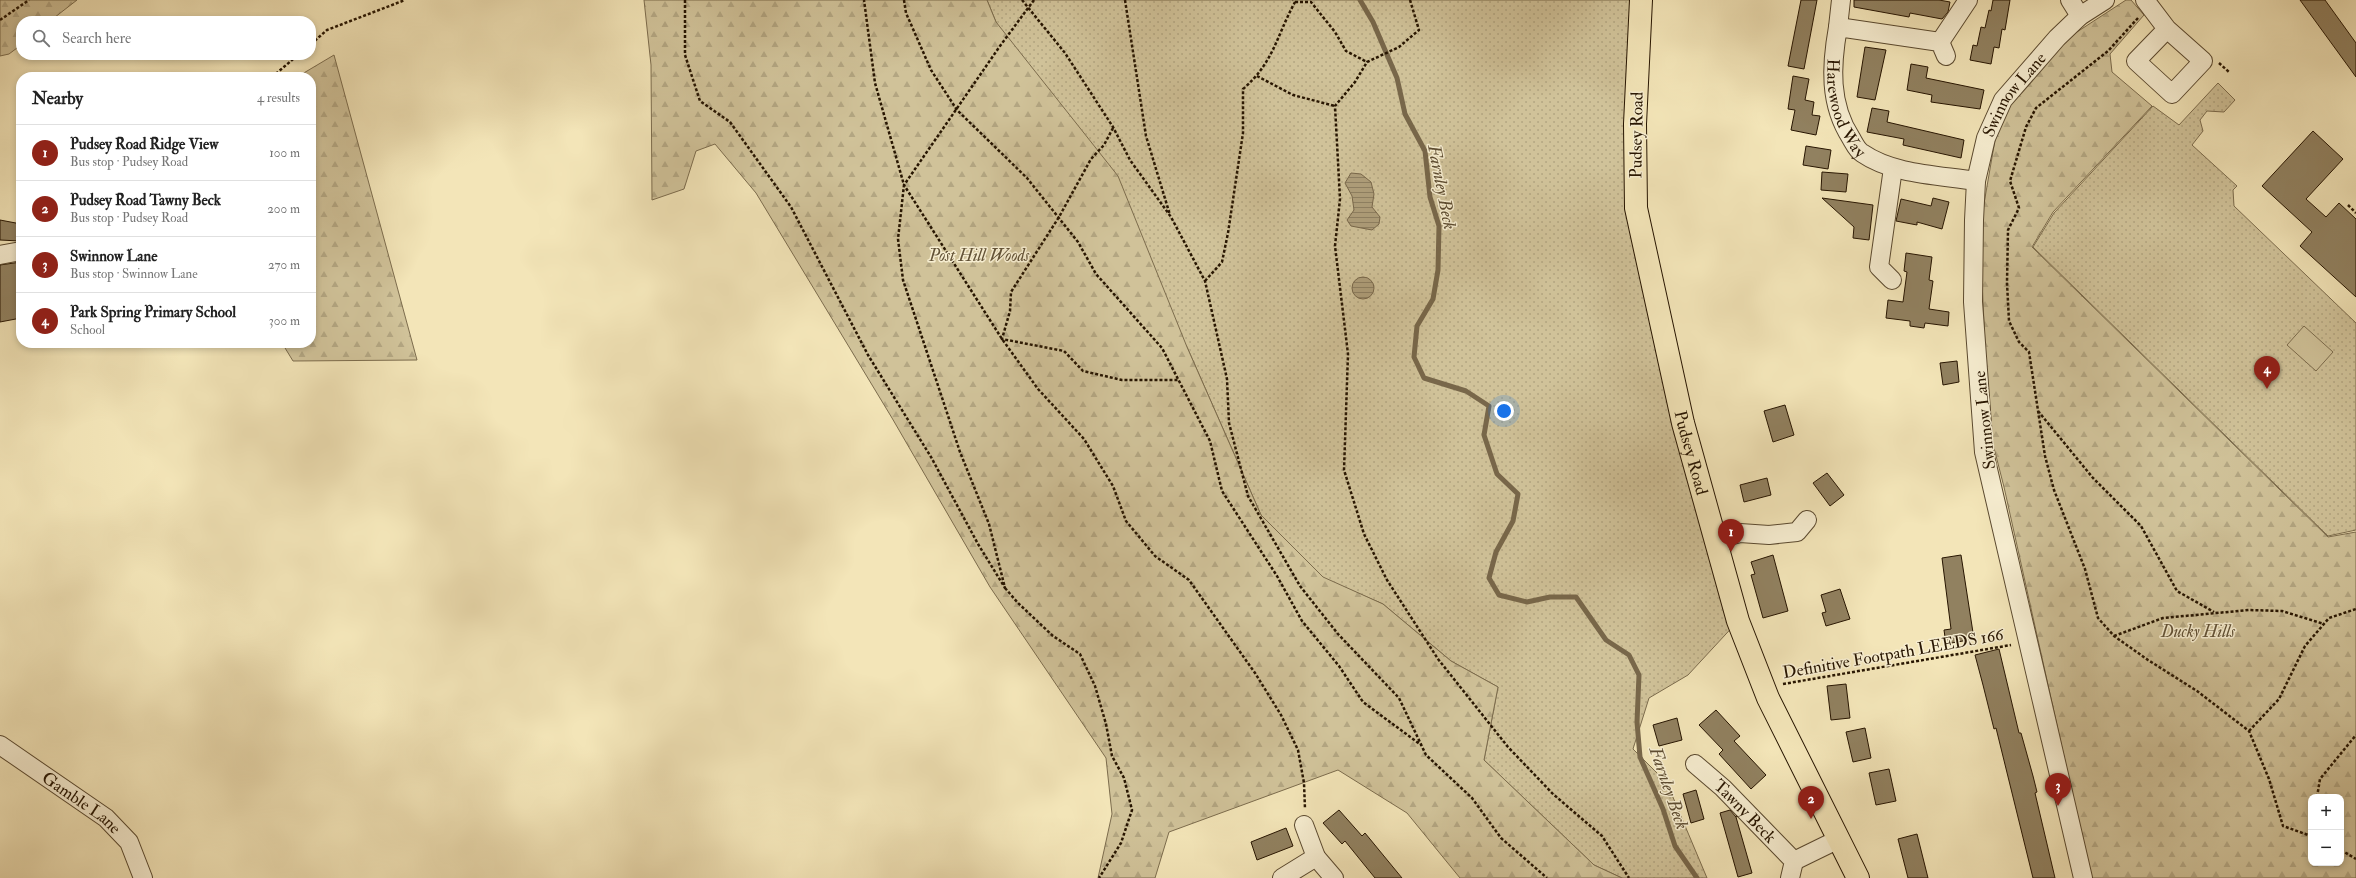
<!DOCTYPE html>
<html lang="en">
<head>
<meta charset="utf-8">
<style>
  body { margin:0; font-family:"IM FELL Double Pica",serif; background:#f2f2f2; color:#222 }
  .controls { position:absolute; right:12px; bottom:12px; display:grid; overflow:hidden; border-radius:8px; box-shadow:0 2px 6px #0003 }
  .controls button { width:36px; height:36px; display:grid; place-items:center; padding:0; border:0; border-bottom:1px solid #e0e0e0; background:#fff; color:#222; font:20px sans-serif }
  .you { position:absolute; left:1504px; top:411px; width:14px; height:14px; margin:-10px; border:3px solid #fff; border-radius:50%; background:#1a73e8; box-shadow:0 0 0 6px #1a73e833 }
  .badge { display:grid; place-items:center; width:26px; height:26px; border-radius:50%; background:#8f2418; color:#fff; font-size:13px; font-weight:700 }
  .pin { position:absolute; translate:-50% -33px; filter:drop-shadow(0 1px 2px #0008) }
  .pin::after { content:''; position:absolute; top:21px; width:14px; height:12px; background:inherit; clip-path:polygon(0 0,100% 0,50% 100%) }
  .list { margin:0; padding:0; list-style:none }
  h2 { display:flex; justify-content:space-between; align-items:center; height:52px; margin:0; padding:0 16px; font-size:17px }
  h2 small { font-size:13px; font-weight:400; color:#767676 }
  .list li { display:grid; grid-template-columns:26px 1fr auto; gap:12px; align-items:center; box-sizing:border-box; height:56px; padding:0 16px; border-top:1px solid #e0e0e0 }
  .list b { display:block; font-size:15px; white-space:nowrap }
  .list p { margin:0; font-size:13px; white-space:nowrap; color:#767676 }
  .list em { font-size:13px; font-style:normal; color:#767676 }
  .icon { flex:none; width:22px; height:22px; fill:none; stroke:currentColor; stroke-width:2; stroke-linecap:round; stroke-linejoin:round }
  .map { position:relative; flex:none; width:2356px; height:878px; overflow:hidden }
  .search { position:absolute; background:#fff; box-shadow:0 2px 6px #0003; left:16px; top:16px; width:300px; height:44px; display:flex; align-items:center; gap:10px; box-sizing:border-box; padding:0 14px; border-radius:16px; color:#767676; font-size:15px }
  .panel { position:absolute; background:#fff; box-shadow:0 2px 6px #0003; left:16px; top:72px; width:300px; height:276px; border-radius:16px }
  .map>svg:first-child { display:block }
  .grass { fill:url(#grass-dots); stroke:#7c6c4d }
  .forest { fill:url(#forest-firs); stroke:#7c6c4d; fill-rule:evenodd }
  .pitch { fill:#d0c299; stroke:#7c6c4d }
  .water { fill:url(#water-rules); stroke:#78674a }
  .lines { fill:none; stroke-linecap:round; stroke-linejoin:round }
  .stream { stroke:#78674a; stroke-width:5 }
  .building { fill:#918160; stroke:#271501 }
  .minor-casing { stroke:#5a492f; stroke-width:20 }
  .major-casing { stroke:#271501; stroke-width:24 }
  .path { stroke:#271501; stroke-width:2.5; stroke-dasharray:3 2; stroke-linecap:butt }
  .minor { stroke:#f7eed1; stroke-width:18 }
  .major { stroke:#f3e5b8; stroke-width:22 }
  .labels { text-anchor:middle; stroke-width:3; stroke-linejoin:round; paint-order:stroke }
  .street-label { font-size:17px; fill:#271501; stroke:#f7eed1 }
  .park-label { font-size:17px; font-style:italic; fill:#625236; stroke:#f7eed1 }
  .water-label { font-size:18px; font-style:italic; fill:#5d4c31; stroke:#f7eed1 }
</style>
</head>
<body>
<div class="map">
<svg width="2356" height="878" viewBox="0 0 2356 878">
  <defs>
    <pattern id="grass-dots" width="8" height="8" patternUnits="userSpaceOnUse"><rect width="8" height="8" fill="#d0c299"/><path d="M2 2h.1M6 6h.1" fill="none" stroke="#b3a682" stroke-width="1.8" stroke-linecap="round"/></pattern>
    <pattern id="forest-firs" width="22" height="20" patternUnits="userSpaceOnUse"><rect width="22" height="20" fill="#d0c299"/><path d="M5 1l3.5 6h-7zM16 11l3.5 6h-7z" fill="#b3a682"/></pattern>
    <pattern id="water-rules" width="6" height="5" patternUnits="userSpaceOnUse"><rect width="6" height="5" fill="#ae9e7a"/><path d="M0 2.5h6" fill="none" stroke="#8e8062"/></pattern>
  </defs>
  <rect width="100%" height="100%" fill="#f3e5b8"/>
  <filter id="stains"><feTurbulence type="fractalNoise" baseFrequency=".005" numOctaves="4"/><feColorMatrix values="0 0 0 0 .2 0 0 0 0 .09 0 0 0 0 .02 0 0 0 .5 -.17"/></filter>
  <radialGradient id="worn" r=".72"><stop offset=".6" stop-color="#630" stop-opacity="0"/><stop offset="1" stop-color="#630" stop-opacity=".3"/></radialGradient>
  <path class="grass" d="M987 0H1641L1636 208 1738 621 1688 675 1649 698 1633 749 1667 783 1707 878H1622L1594 865 1484 760 1498 687 1451 661 1383 604 1323 578 1261 515 1187 347 996 22Z
    M2218 83 2235 100 2224 112 2207 111 2200 120 2203 131 2192 145 2237 186 2233 190 2234 206 2356 323V530L2328 536 2033 247 2054 213 2153 106 2179 125Z"/>
  <path class="forest" d="M0 0H77L50 21H21V45L9 54 0 56Z
    M644 0H987L996 22 1118 176 1187 347 1261 515 1323 577 1383 604 1451 661 1498 687 1484 760 1594 865 1622 878H1460L1407 813 1338 770 1169 832 1155 878H1098L1112 814 1106 758 990 587 892 418 756 193 715 144 696 151 684 189 652 200 651 65Z
    M2126 0H2131L2144 15 2110 54 2112 72 2152 106 2053 212 2032 247 2328 537 2356 532V878H2091L2004 487 1993 444 1986 365 1981 260V221L1995 140 2007 109 2060 43ZM2311 797H2341V863H2311Z
    M334 55 417 360 293 361 282 343H311V77H297Z"/>
  <path class="pitch" d="M2304 326 2333 352 2316 371 2287 345Z"/>
  <path class="water" d="M1351 173 1361 174 1371 182 1374 194 1372 207 1380 217 1379 224 1372 230 1351 226 1347 220 1354 210 1352 196 1345 183Z
    M1352 288a11 11 0 1 1 22 0a11 11 0 1 1-22 0Z"/>
  <g class="lines">
    <path class="stream" d="M1360 0 1373 22 1397 78 1405 114 1425 151 1430 197 1439 226 1438 270 1433 299 1417 326 1414 357 1424 378 1466 391 1489 406 1484 435 1497 474 1518 494 1513 521 1496 552 1489 578 1499 595 1527 602 1550 597H1576L1606 640 1629 655 1639 675 1637 722 1640 757 1663 809 1675 846 1697 878"/>
  </g>
  <path class="building" d="M1801 0H1817L1804 69 1788 66Z
    M1854 0H1939L1950 2 1948 12 1942 19 1910 13 1909 17 1854 7Z
    M1993 0H2010L2005 30 2002 29 1999 48 1994 47 1991 64 1970 60 1973 45 1977 46 1981 27 1985 28 1989 10 1991 11Z
    M2300 0H2325L2356 43V77Z
    M1865 47 1886 50 1875 100 1857 97Z
    M1911 64 1928 67 1926 78 1984 90 1980 109 1931 102 1932 95 1907 90Z
    M1793 76 1809 79 1805 100 1814 102 1812 115 1820 116 1816 135 1791 130 1795 110 1788 109Z
    M1872 108 1889 111 1887 122 1964 140 1961 158 1903 145 1904 139 1867 132Z
    M2313 131 2343 159 2306 199 2326 217 2339 203 2356 219V297L2300 246 2312 232 2262 186Z
    M1806 146 1831 150 1828 169 1803 165Z
    M1822 172 1848 174 1846 192 1821 190Z
    M1822 198 1873 205 1869 240 1853 238 1854 227Z
    M1933 198 1949 202 1942 229 1917 222V225L1896 221 1901 199 1931 206Z
    M0 220 21 224 20 241 0 240Z
    M1906 253 1932 257 1929 280 1933 281 1929 309 1949 312 1948 326 1925 323 1924 328 1910 326V321L1886 318 1888 300 1903 302 1907 272 1904 271Z
    M21 262V318L0 322V265Z
    M1957 361 1959 382 1943 385 1940 363Z
    M1785 405 1794 435 1773 442 1764 411Z
    M1827 473 1844 495 1830 506 1813 483Z
    M1767 478 1771 495 1744 502 1740 485Z
    M1773 555 1788 611 1763 618 1751 575 1755 574 1751 562Z
    M1961 555 1974 639 1946 644 1944 630 1951 629 1942 558Z
    M1840 589 1850 619 1826 626 1822 613 1826 612 1821 595Z
    M1999 649 2019 733H2021L2033 776 2037 792 2035 793 2055 878H2033L1996 728 1994 729 1983 685 1975 655Z
    M1846 684 1850 718 1831 720 1827 686Z
    M1716 710 1740 736 1734 741 1766 775 1751 789 1719 754 1723 750 1699 725Z
    M1677 718 1682 740 1659 746 1653 725Z
    M1865 728 1871 758 1853 762 1846 732Z
    M1889 769 1896 801 1876 805 1869 773Z
    M1696 790 1704 819 1691 823 1683 794Z
    M1339 810 1362 836 1365 833 1402 878H1375L1345 841 1342 844 1323 823Z
    M1730 810 1736 817 1752 873 1738 877 1720 813Z
    M1286 828 1293 846 1257 860 1251 842Z
    M1917 834 1928 878H1908L1898 839Z"/>
  <g class="lines">
    <defs>
      <g id="minor">
        <path d="M2070 0 2080 16"/>
        <path d="M2145 0 2167 29 2203 61 2172 94 2136 61 2167 29"/>
        <path d="M1838 27 1841 0"/>
        <path d="M1940 42 1968 0"/>
        <path id="s1" d="M1946 56 1940 42 1838 27C1831 66 1829 104 1851 138 1854 143 1857 150 1862 153 1894 175 1939 175 1976 181"/>
        <path d="M0 255 21 251"/>
        <path d="M1892 280 1879 267 1893 168"/>
        <path d="M1717 539 1740 533 1769 535 1797 532 1807 520"/>
        <path id="s2" d="M0 745 106 818 129 842 143 878"/>
        <path id="s3" d="M1695 764 1723 788 1794 861 1790 878"/>
        <path d="M1304 825 1316 857"/>
        <path d="M1794 861 1839 839"/>
        <path d="M1282 878 1316 857 1334 878"/>
        <path id="s4" d="M2083 878 1984 452 1973 302 1974 220 1976 181 1986 138 2003 100 2057 38 2080 16 2105 0"/>
      </g>
      <g id="major">
        <path id="s5" d="M1641 0 1635 124 1636 208 1683 423 1738 621 1768 698 1858 878"/>
      </g>
    </defs>
    <use href="#minor" class="minor-casing"/>
    <use href="#major" class="major-casing"/>
    <path class="path" d="M685 0V55L700 101 730 122 791 207 868 355 931 457 978 544 1005 588 989 524 960 452 903 280 898 239 904 185 875 83 864 0
      M904 0 906 13 931 70 957 110 1027 178 1078 242 1096 274 1162 348 1210 441 1222 491 1277 576 1302 621 1339 666 1363 702 1421 745
      M1022 0 1065 53 1113 127 1130 160 1171 217 1205 281 1227 379 1229 423 1248 496 1300 586 1338 634 1399 698 1426 755 1472 798 1501 838 1547 878
      M1034 0 1000 46 904 185 1002 339 1038 389 1084 439 1113 486 1126 521 1155 556 1189 580 1255 673 1281 715 1298 750 1304 783 1305 809
      M1125 0 1146 136 1170 215
      M1410 0 1419 30 1399 47 1367 62 1355 82 1335 106 1340 199 1335 246 1348 354 1344 470 1364 534 1387 580 1438 659 1508 747 1553 794 1602 836 1629 878
      M1295 2H1311L1335 32 1346 51 1367 62
      M2138 18 2108 51 2036 108 2026 127 2010 181 2019 208 2008 230 2007 283 2009 321 2019 342 2029 352 2045 456 2054 490 2085 569 2098 618 2114 636 2148 660 2197 691 2249 731 2269 779 2283 826 2311 836
      M0 20 29 0
      M311 44 327 30 405 0
      M2219 63 2229 72
      M1257 76 1293 95 1335 106
      M272 77 298 55
      M1113 128 1104 145 1091 159 1059 217 1011 292 1010 311 1002 339 1064 351 1083 371 1122 380H1179
      M2348 205 2356 213
      M1205 281 1222 262 1228 233 1243 133V89C1274 62 1276 37 1295 2L1293 0
      M2038 411 2093 478 2141 526 2177 591 2214 612
      M1005 588 1018 603 1053 636 1080 654 1095 686 1106 724 1112 756 1124 778 1132 810 1121 843 1099 878
      M2114 636 2163 618 2249 610 2282 611 2324 624
      M1783 684 2011 645
      M2249 731 2279 699 2305 646 2329 618 2356 609
      M2317 797 2320 779 2356 735
      M2341 850 2356 859"/>
    <use href="#minor" class="minor"/>
    <use href="#major" class="major"/>
  </g>
  <g class="labels">
    <g class="street-label">
      <text dy="6" stroke="none"><textPath href="#s4" startOffset="805">Swinnow Lane</textPath></text>
      <text dy="6" stroke="none"><textPath href="#s1" startOffset="202">Harewood Way</textPath></text>
      <text transform="translate(1636 135) rotate(-89)" y="6">Pudsey Road</text>
      <text transform="translate(1984 420) rotate(-96)" y="6">Swinnow Lane</text>
      <text dy="6" stroke="none"><textPath href="#s5" startOffset="459">Pudsey Road</textPath></text>
      <text transform="translate(1893 653) rotate(-10)" y="6">Definitive Footpath LEEDS 166</text>
      <text dy="6" stroke="none"><textPath href="#s2" startOffset="100">Gamble Lane</textPath></text>
      <text dy="6" stroke="none"><textPath href="#s3" startOffset="69">Tawny Beck</textPath></text>
    </g>
    <g class="park-label">
      <text x="979" y="261">Post Hill Woods</text>
      <text x="2198" y="637">Ducky Hills</text>
    </g>
    <g class="water-label">
      <text transform="translate(1442 187) rotate(79)" y="6">Farnley Beck</text>
      <text transform="translate(1669 788) rotate(71)" y="6">Farnley Beck</text>
    </g>
  </g>
  <rect width="100%" height="100%" filter="url(#stains)"/>
  <rect width="100%" height="100%" fill="url(#worn)"/>
</svg>
<div class="controls">
<button>+</button>
<button>−</button>
</div>
<div class="you"></div>
<div class="pin badge" style="left:1731px;top:552px">1</div>
<div class="pin badge" style="left:1811px;top:819px">2</div>
<div class="pin badge" style="left:2058px;top:806px">3</div>
<div class="pin badge" style="left:2267px;top:389px">4</div>
<div class="search"><svg class="icon" aria-label="search" viewBox="0 0 24 24"><circle cx="10" cy="10" r="6"/><path d="M15 15l6 6"/></svg>Search here</div>
<section class="panel">
<h2>Nearby<small>4 results</small></h2>
<ul class="list">
<li><span class="badge">1</span><div><b>Pudsey Road Ridge View</b><p>Bus stop · Pudsey Road</p></div><em>100 m</em></li>
<li><span class="badge">2</span><div><b>Pudsey Road Tawny Beck</b><p>Bus stop · Pudsey Road</p></div><em>200 m</em></li>
<li><span class="badge">3</span><div><b>Swinnow Lane</b><p>Bus stop · Swinnow Lane</p></div><em>270 m</em></li>
<li><span class="badge">4</span><div><b>Park Spring Primary School</b><p>School</p></div><em>300 m</em></li>
</ul>
</section>
</div>
</body>
</html>
